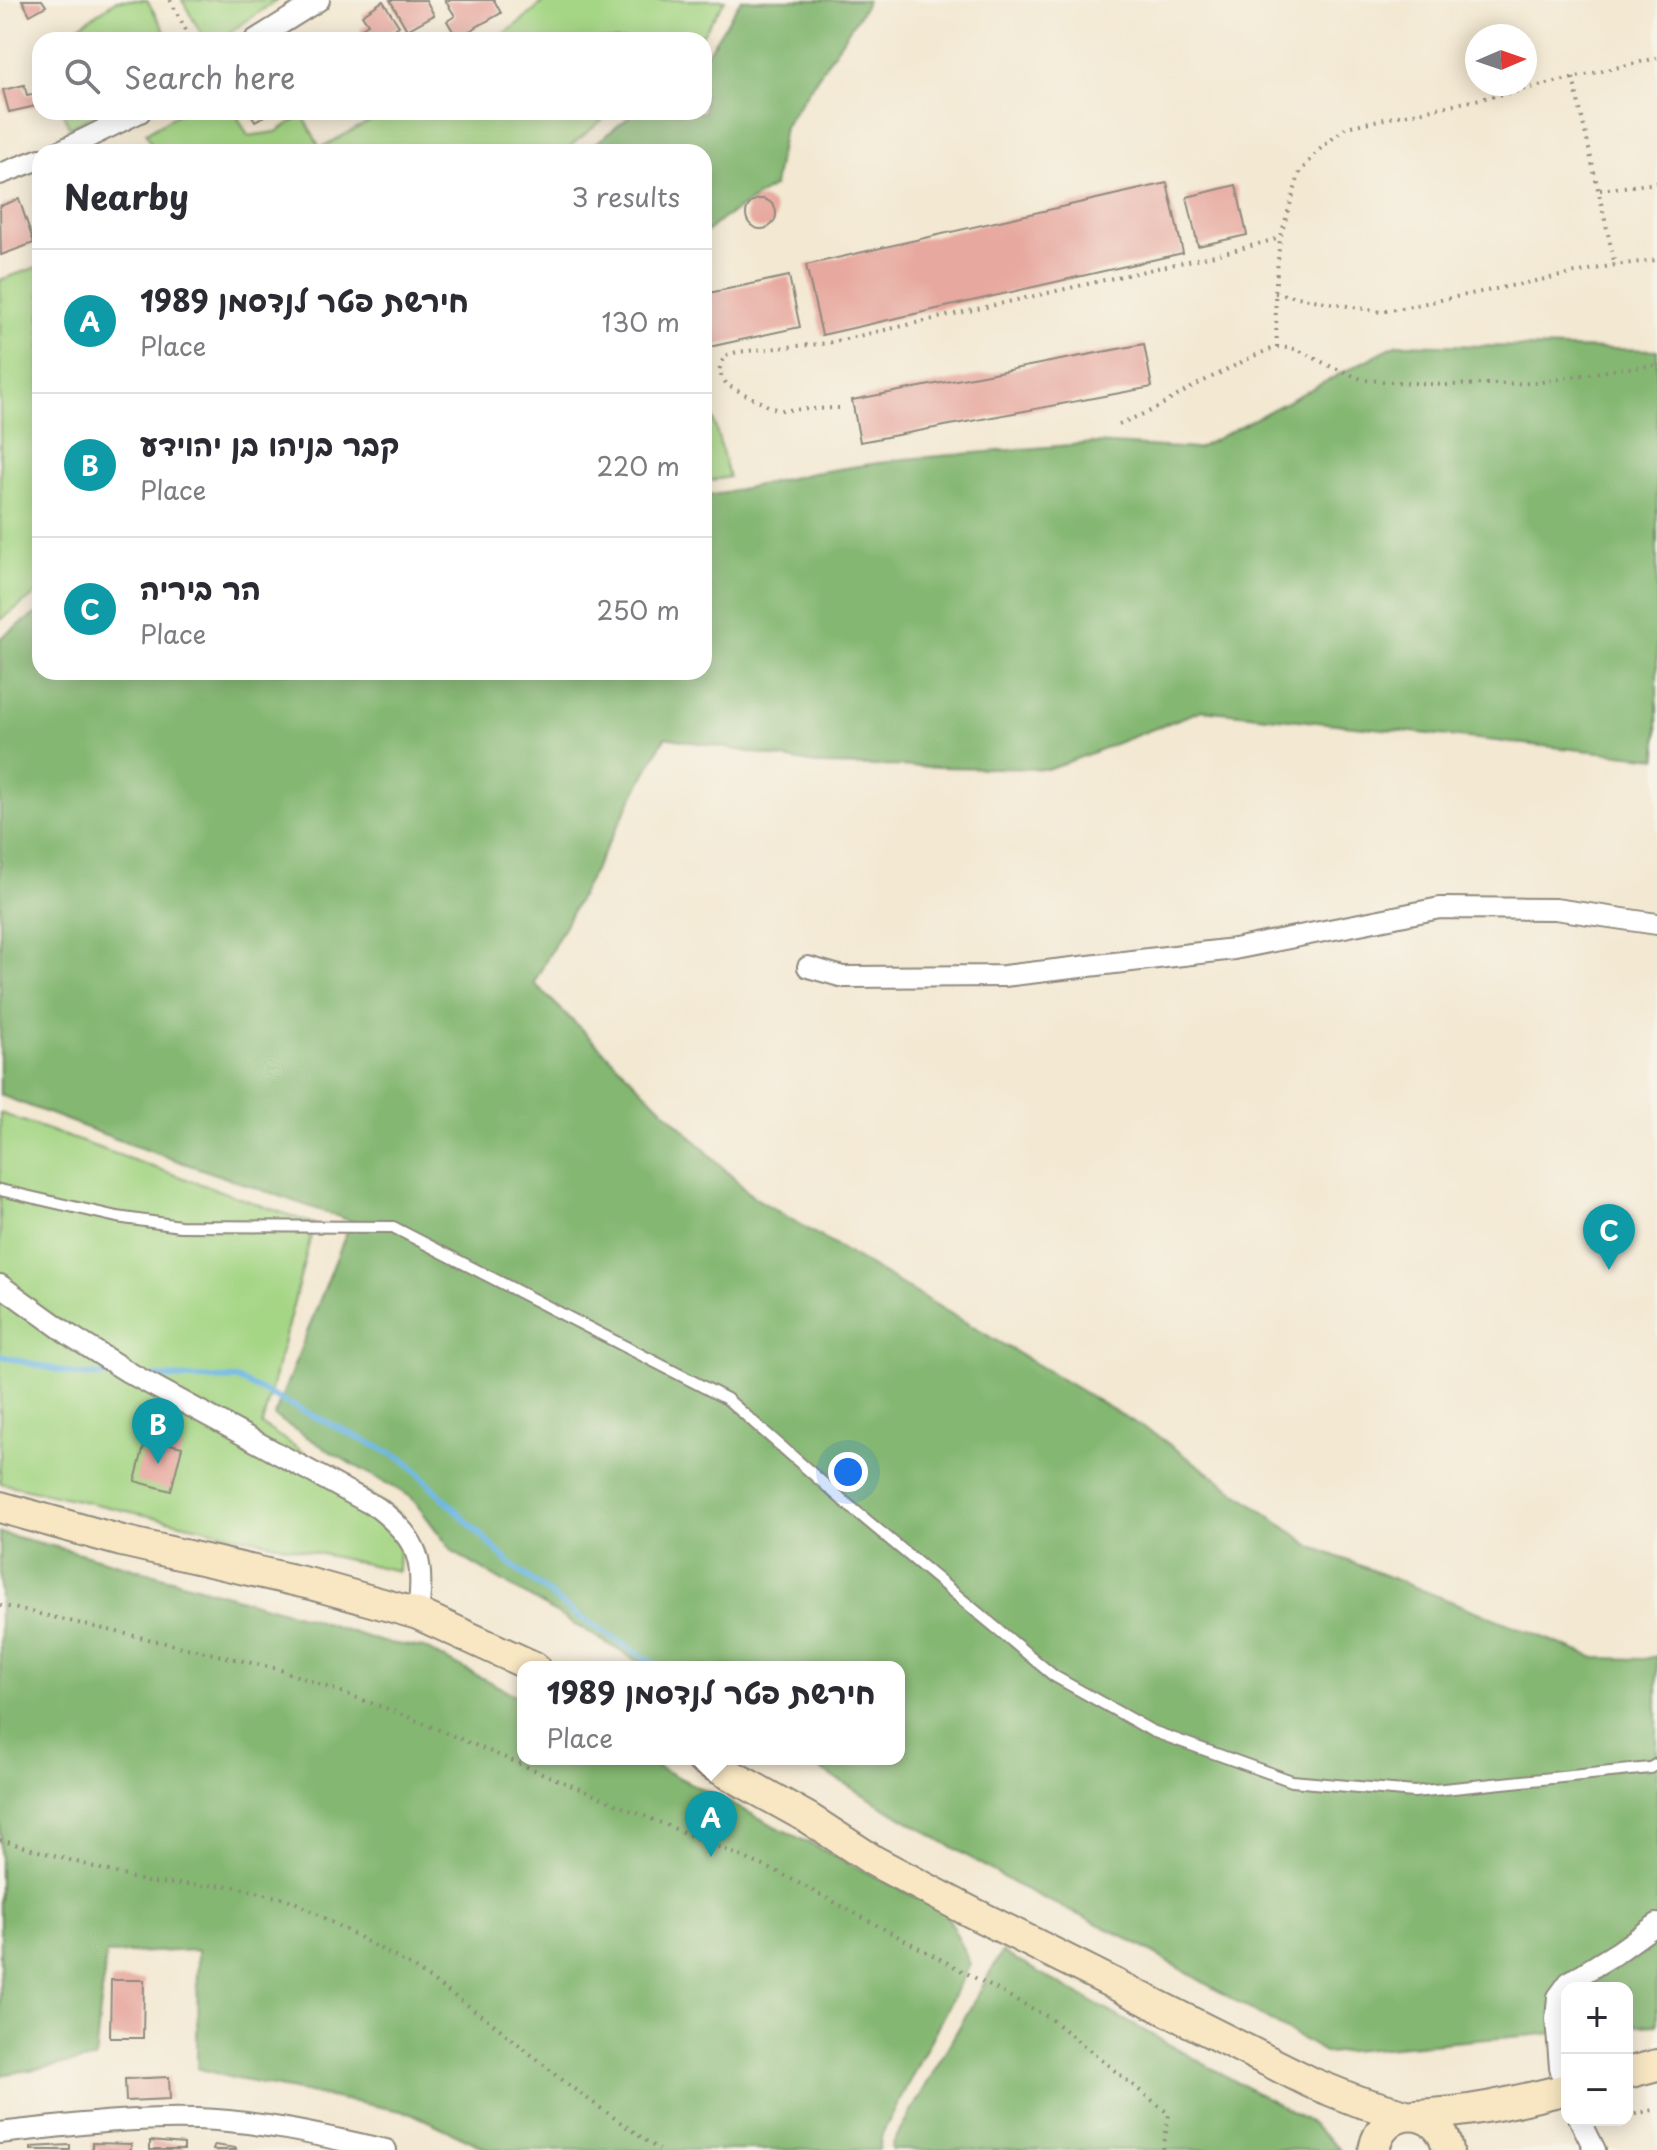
<!DOCTYPE html>
<html lang="en">
<head>
<meta charset="utf-8">
<style>
  body { margin:0; font-family:"Playpen Sans","Playpen Sans Hebrew",sans-serif; background:#f2f2f3; color:#2b2b33 }
  .controls { position:absolute; right:24px; bottom:24px; display:grid; overflow:hidden; border-radius:16px; box-shadow:0 4px 20px #0003 }
  .controls button { width:72px; height:72px; display:grid; place-items:center; padding:0; border:0; border-bottom:2px solid #e1e1e2; background:#fff; color:#2b2b33; font:40px sans-serif }
  .compass { position:absolute; left:1465px; top:24px; width:72px; height:72px; border-radius:50%; background:#fff; box-shadow:0 4px 20px #0003; rotate:88deg }
  .you { position:absolute; left:848px; top:1472px; width:28px; height:28px; margin:-20px; border:6px solid #fff; border-radius:50%; background:#1a73e8; box-shadow:0 0 0 12px #1a73e833 }
  .badge { display:grid; place-items:center; width:52px; height:52px; border-radius:50%; background:#1f6fb2; color:#fff; font-size:26px; font-weight:700 }
  .pin { position:absolute; translate:-50% -66px; filter:drop-shadow(0 2px 4px #0008) }
  .pin::after { content:''; position:absolute; top:42px; width:28px; height:24px; background:inherit; clip-path:polygon(0 0,100% 0,50% 100%) }
  .popup { position:absolute; left:517px; top:1661px; width:388px; height:104px; box-sizing:border-box; display:grid; place-content:center; border-radius:16px; background:#fff; filter:drop-shadow(0 2px 6px #0005); font-size:26px; white-space:nowrap; color:#7c7c81 }
  .popup b { font-size:30px; color:#2b2b33 }
  .popup::after { content:''; position:absolute; left:50%; top:100%; margin-left:-16px; border:16px solid transparent; border-top-color:#fff }
  .list { margin:0; padding:0; list-style:none }
  h2 { display:flex; justify-content:space-between; align-items:center; height:104px; margin:0; padding:0 32px; font-size:34px }
  h2 small { font-size:26px; font-weight:400; color:#7c7c81 }
  .list li { display:grid; grid-template-columns:52px 1fr auto; gap:24px; align-items:center; box-sizing:border-box; height:144px; padding:0 32px; border-top:2px solid #e1e1e2 }
  .list b { display:block; font-size:30px; white-space:nowrap }
  .list p { margin:0; font-size:26px; white-space:nowrap; color:#7c7c81 }
  .list em { font-size:26px; font-style:normal; color:#7c7c81 }
  .icon { flex:none; width:44px; height:44px; fill:none; stroke:currentColor; stroke-width:2; stroke-linecap:round; stroke-linejoin:round }
  .map { position:relative; flex:none; width:1657px; height:2150px; overflow:hidden }
  .search { position:absolute; background:#fff; box-shadow:0 4px 20px #0003; left:32px; top:32px; width:680px; height:88px; display:flex; align-items:center; gap:20px; box-sizing:border-box; padding:0 28px; border-radius:24px; color:#7c7c81; font-size:30px }
  .panel { position:absolute; background:#fff; box-shadow:0 4px 20px #0003; left:32px; top:144px; width:680px; height:536px; border-radius:24px }
  .map>svg:first-child { display:block }
  .green { fill:#a5d685; stroke:#688058; stroke-width:2 }
  .forest { fill:#84b772; stroke:#58714e; stroke-width:2 }
  .lines { fill:none; stroke-linecap:round; stroke-linejoin:round }
  .stream { stroke:#6db7e5; stroke-width:6 }
  .building { fill:#e7a89f }
  .lane-casing { stroke:#8f8a7e; stroke-width:14 }
  .street-casing { stroke:#8f8a7e; stroke-width:24 }
  .secondary-casing { stroke:#8f8a7e; stroke-width:34 }
  .path { stroke:#8f8a7e; stroke-width:4; stroke-dasharray:2 6; stroke-linecap:butt }
  .lane { stroke:#fff; stroke-width:10 }
  .street { stroke:#fff; stroke-width:20 }
  .secondary { stroke:#f9e7c3; stroke-width:30 }
</style>
</head>
<body>
<div class="map">
<svg width="1657" height="2150" viewBox="0 0 1657 2150">
  <rect width="100%" height="100%" fill="#f7f3e8"/>
  <filter id="ink" filterUnits="userSpaceOnUse"><feTurbulence type="fractalNoise" baseFrequency=".0125" numOctaves="2"/><feDisplacementMap in="SourceGraphic" scale="16" xChannelSelector="R" yChannelSelector="G"/><feConvolveMatrix kernelMatrix="1 2 1 2 8 2 1 2 1" color-interpolation-filters="sRGB"/></filter>
  <filter id="wash" filterUnits="userSpaceOnUse"><feTurbulence type="fractalNoise" baseFrequency=".006" numOctaves="4" result="noise"/><feDisplacementMap in="SourceGraphic" scale="32" xChannelSelector="R" yChannelSelector="G"/><feGaussianBlur stdDeviation="1.8" result="paint"/><feColorMatrix in="noise" values="0 0 0 0 0 0 0 0 0 0 0 0 0 0 0 0 0 1.4 0 .05"/><feComposite in="paint" operator="in"/></filter>
  <g filter="url(#wash)">
    <rect width="100%" height="100%" fill="#f3e8d2"/>
    <path class="green" d="M117 0H147L170 40H54L63 37Z
      M182 0H277L218 40H205Z
      M545 0H725L699 40H496L529 15Z
      M63 112H102L69 127Z
      M181 112H235L248 136 276 132 303 115 320 148 387 112H612L563 152H155L146 133Z
      M40 266V591L0 620V280Z
      M704 385 729 477 704 482Z
      M0 1113 314 1224 262 1425 401 1515 398 1571 0 1483Z"/>
    <path class="forest" d="M741 0H867L865 6 784 127 774 186 718 222 704 234V152H585L635 112H704V58Z
      M1397 344 1657 350V758L1202 710 1050 769 822 765 665 737 534 983 752 1196 1159 1437 1313 1547 1595 1658 1644 1659 1657 1656V2024L1627 2026V1988H1567V2032L1326 2053 1123 1936 1018 1886 803 1759H899V1667H647L453 1552 411 1497 334 1454 274 1416 351 1221 132 1145 0 1095V638L40 611V672H704V497L813 473 904 459 1094 443 1197 449Z
      M0 1533 76 1552 312 1619 382 1642 424 1648 523 1699V1759H642L946 1912 970 1964 882 2134 879 2150H490L411 2113 232 2078 197 2068 198 1950 106 1954 95 2059 0 2075Z
      M1002 1952 1309 2122 1340 2150H892V2145Z"/>
    <g class="lines">
      <path class="stream" d="M0 1356 78 1375 122 1376
        M153 1377 237 1379 405 1460 508 1562 575 1614 660 1667"/>
    </g>
    <g id="blocks">
      <path class="building" d="M22 0H42L46 6 30 15Z
        M390 0H426L434 15 407 30Z
        M445 0H494L501 13 457 38 447 21 455 16Z
        M383 1 399 26 387 34 391 40H367L360 29 368 24 362 15Z
        M24 85 27 95 34 94 36 106 9 112 3 90Z
        M250 112H272L255 121Z
        M1167 183 1183 253 822 335 806 265Z
        M1236 185 1247 235 1198 246 1187 197Z
        M19 199 34 243 1 255 0 206Z
        M746 214a15 15 0 1 1 30 0a15 15 0 1 1-30 0Z
        M789 276 800 327 709 347 704 322V294Z
        M1144 344 1152 387 860 442 852 400Z
        M146 1438 182 1447 171 1491 135 1481Z
        M111 1980H144L143 2038H110Z
        M169 2077 170 2099 126 2101 125 2079Z
        M150 2141 184 2144V2150H150Z
        M92 2143 131 2144V2150H92Z
        M70 2145V2150H31V2147Z
        M214 2145 236 2148V2150H213Z"/>
    </g>
  </g>
  <g filter="url(#ink)">
    <use href="#blocks" fill-opacity="0" stroke="#8f8a7e" stroke-width="2"/>
    <g class="lines">
      <defs>
        <path id="lane" d="M0 1190 117 1217 180 1226 393 1227 727 1399 846 1503 1054 1676 1152 1731 1292 1781 1414 1792 1650 1768 1657 1764"/>
        <path id="street" d="M255 40 319 0
          M58 152 140 112
          M0 174 40 159
          M808 967 843 977 1004 976 1234 949 1440 908 1555 909 1657 924
          M0 1285 71 1336 128 1372 378 1508C421 1542 424 1562 418 1614
          M1567 2094 1560 2067 1556 2019 1558 1997 1569 1982 1618 1952 1657 1924
          M1580 2120 1595 2150
          M0 2133C66 2126 131 2117 197 2119 260 2121 324 2136 386 2150"/>
        <path id="secondary" d="M0 1507 122 1541 311 1584 418 1614 534 1667
          M702 1759 808 1818 874 1861 967 1910 1312 2083 1357 2101 1406 2115
          M1627 2073 1657 2065
          M1414 2115C1469 2113 1514 2102 1567 2089
          M1374 2150C1382 2104 1440 2104 1448 2150"/>
      </defs>
      <use href="#lane" class="lane-casing"/>
      <use href="#street" class="street-casing"/>
      <use href="#secondary" class="secondary-casing"/>
      <path class="path" d="M170 0 191 40
        M1573 78 1615 265
        M1600 190 1657 183
        M1275 293 1381 312 1615 265 1657 260
        M1277 347 1275 293 1280 238 1300 172 1319 150 1346 127 1509 93 1657 58
        M839 408 782 410 772 408 727 385 719 372 721 363 726 355 737 352 828 343 1232 251 1280 238
        M1119 424 1153 410 1194 386 1258 354 1277 347 1296 349 1332 367 1364 380 1444 385 1535 383 1619 369 1657 365
        M0 1605 278 1669 396 1712 778 1872 1048 2017 1169 2114 1163 2150
        M0 1840 150 1883 232 1886 293 1901 408 1964 490 2021 570 2086 659 2150
        M1627 2116 1657 2109"/>
      <use href="#lane" class="lane"/>
      <use href="#street" class="street"/>
      <use href="#secondary" class="secondary"/>
    </g>
  </g>
</svg>
<div class="controls">
<button>+</button>
<button>−</button>
</div>
<svg class="compass" viewBox="-18 -18 36 36"><path d="M0-13l5 13h-10z" fill="#e53935"/><path d="M0 13l5-13h-10z" fill="#7c7c81"/></svg>
<div class="you"></div>
<div class="pin badge" style="left:711px;top:1857px;background:#0f9aa8">A</div>
<div class="popup"><b>חירשת פטר לנדסמן 1989</b>Place</div>
<div class="pin badge" style="left:158px;top:1464px;background:#0f9aa8">B</div>
<div class="pin badge" style="left:1609px;top:1270px;background:#0f9aa8">C</div>
<div class="search"><svg class="icon" aria-label="search" viewBox="0 0 24 24"><circle cx="10" cy="10" r="6"/><path d="M15 15l6 6"/></svg>Search here</div>
<section class="panel">
<h2>Nearby<small>3 results</small></h2>
<ul class="list">
<li><span class="badge" style="background:#0f9aa8">A</span><div><b>חירשת פטר לנדסמן 1989</b><p>Place</p></div><em>130 m</em></li>
<li><span class="badge" style="background:#0f9aa8">B</span><div><b>קבר בניהו בן יהוידע</b><p>Place</p></div><em>220 m</em></li>
<li><span class="badge" style="background:#0f9aa8">C</span><div><b>הר ביריה</b><p>Place</p></div><em>250 m</em></li>
</ul>
</section>
</div>
</body>
</html>
